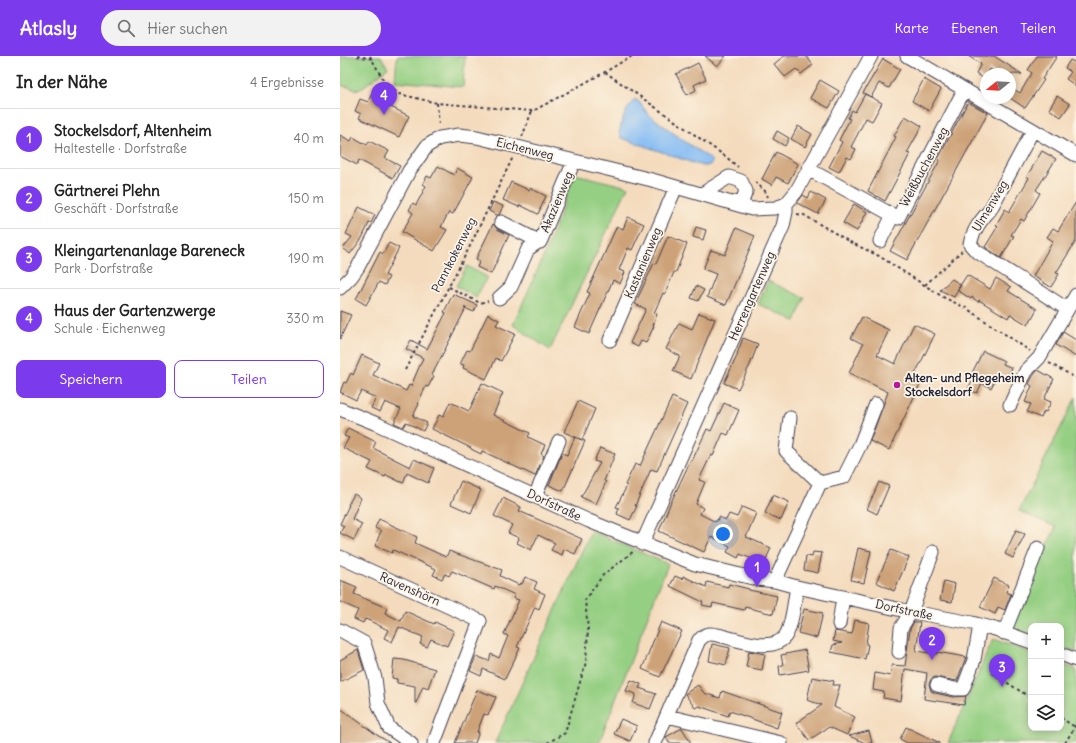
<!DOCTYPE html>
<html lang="de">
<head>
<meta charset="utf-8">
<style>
  body { margin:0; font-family:Delius,sans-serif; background:#f2f2f2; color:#222 }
  .controls { position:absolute; right:12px; bottom:12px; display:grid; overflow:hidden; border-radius:8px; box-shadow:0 2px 10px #0003 }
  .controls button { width:36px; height:36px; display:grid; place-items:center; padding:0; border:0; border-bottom:1px solid #e0e0e0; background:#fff; color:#222; font:20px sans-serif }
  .compass { position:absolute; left:640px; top:12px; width:36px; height:36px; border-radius:50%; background:#fff; box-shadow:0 2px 10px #0003; rotate:252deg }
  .you { position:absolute; left:383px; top:478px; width:14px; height:14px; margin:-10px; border:3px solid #fff; border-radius:50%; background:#1a73e8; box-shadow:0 0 0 6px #1a73e833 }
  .badge { display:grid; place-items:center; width:26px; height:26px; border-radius:50%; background:#7c3aed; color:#fff; font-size:13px; font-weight:700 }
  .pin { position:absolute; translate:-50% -33px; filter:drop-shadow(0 1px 2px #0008) }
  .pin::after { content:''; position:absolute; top:21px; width:14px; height:12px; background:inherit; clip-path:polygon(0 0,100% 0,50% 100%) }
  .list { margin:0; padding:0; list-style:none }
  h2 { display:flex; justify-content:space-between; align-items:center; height:52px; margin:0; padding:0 16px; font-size:17px }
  h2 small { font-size:13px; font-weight:400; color:#767676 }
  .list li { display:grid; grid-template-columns:26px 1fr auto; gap:12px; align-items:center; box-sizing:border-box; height:60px; padding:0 16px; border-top:1px solid #e0e0e0 }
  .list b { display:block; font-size:15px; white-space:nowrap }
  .list p { margin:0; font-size:13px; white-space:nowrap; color:#767676 }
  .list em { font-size:13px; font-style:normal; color:#767676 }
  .actions { display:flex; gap:8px; padding:12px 16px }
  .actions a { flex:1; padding:9px 0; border:1px solid #7c3aed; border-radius:8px; text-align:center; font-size:14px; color:#7c3aed }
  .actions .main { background:#7c3aed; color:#fff }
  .icon { flex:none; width:22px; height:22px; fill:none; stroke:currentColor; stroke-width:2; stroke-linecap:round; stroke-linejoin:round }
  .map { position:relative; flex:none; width:736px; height:687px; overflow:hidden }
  header { display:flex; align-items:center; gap:24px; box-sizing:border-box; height:56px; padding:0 20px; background:#7c3aed; color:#fff }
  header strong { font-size:19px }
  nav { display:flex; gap:22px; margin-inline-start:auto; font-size:14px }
  .search { width:280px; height:36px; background:#f2f2f2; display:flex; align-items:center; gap:10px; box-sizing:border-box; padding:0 14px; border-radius:22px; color:#767676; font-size:15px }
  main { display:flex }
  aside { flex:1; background:#fff }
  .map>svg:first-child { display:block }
  .green { fill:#95cf83; stroke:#5c785f }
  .water { fill:#84bcf4; stroke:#536f98 }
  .building { fill:#cda278 }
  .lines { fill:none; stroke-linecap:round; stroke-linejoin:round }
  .minor-casing { stroke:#423e4e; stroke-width:15 }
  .path { stroke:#423e4e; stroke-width:2; stroke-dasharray:3 3; stroke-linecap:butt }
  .minor { stroke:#fff; stroke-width:13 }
  .poi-dot { fill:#b5179e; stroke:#fcf5e5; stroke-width:1.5 }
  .labels { text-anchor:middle; stroke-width:3.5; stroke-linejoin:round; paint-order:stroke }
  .street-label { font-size:12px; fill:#22223b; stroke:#fcf5e5 }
  .poi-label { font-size:12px; font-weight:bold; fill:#22223b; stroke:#fcf5e5; text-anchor:start }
</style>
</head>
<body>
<header>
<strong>Atlasly</strong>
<div class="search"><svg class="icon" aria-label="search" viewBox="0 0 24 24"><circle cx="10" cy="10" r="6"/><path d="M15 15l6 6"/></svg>Hier suchen</div>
<nav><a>Karte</a><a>Ebenen</a><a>Teilen</a></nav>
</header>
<main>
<aside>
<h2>In der Nähe<small>4 Ergebnisse</small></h2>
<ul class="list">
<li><span class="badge">1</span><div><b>Stockelsdorf, Altenheim</b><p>Haltestelle · Dorfstraße</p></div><em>40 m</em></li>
<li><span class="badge">2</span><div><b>Gärtnerei Plehn</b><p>Geschäft · Dorfstraße</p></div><em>150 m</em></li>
<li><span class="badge">3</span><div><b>Kleingartenanlage Bareneck</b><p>Park · Dorfstraße</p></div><em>190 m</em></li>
<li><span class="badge">4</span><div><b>Haus der Gartenzwerge</b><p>Schule · Eichenweg</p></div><em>330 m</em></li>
</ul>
<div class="actions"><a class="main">Speichern</a><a>Teilen</a></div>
</aside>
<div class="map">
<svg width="736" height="687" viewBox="0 0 736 687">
  <rect width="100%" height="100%" fill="#fcf5e5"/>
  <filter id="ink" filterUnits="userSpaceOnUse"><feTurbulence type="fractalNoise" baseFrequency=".025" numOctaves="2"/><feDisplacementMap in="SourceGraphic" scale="8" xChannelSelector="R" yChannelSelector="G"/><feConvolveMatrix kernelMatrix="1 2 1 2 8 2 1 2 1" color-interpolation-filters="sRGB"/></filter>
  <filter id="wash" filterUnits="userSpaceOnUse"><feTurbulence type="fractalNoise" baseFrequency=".012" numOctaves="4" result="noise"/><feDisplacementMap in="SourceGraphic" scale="16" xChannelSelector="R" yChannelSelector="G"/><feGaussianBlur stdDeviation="0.9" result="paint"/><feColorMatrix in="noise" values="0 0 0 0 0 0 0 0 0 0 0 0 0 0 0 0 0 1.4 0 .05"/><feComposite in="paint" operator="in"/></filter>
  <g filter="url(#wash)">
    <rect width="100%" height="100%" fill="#f4dbbd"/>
    <path class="green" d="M0 0H41L48 12 19 34 0 29Z
      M57 0H125L123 31 55 25Z
      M235 118 288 131 210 294 173 269 205 197Z
      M127 210 147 221 136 242 116 230Z
      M428 225 465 242 455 265 418 248Z
      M736 341V596L721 590V570H691V579L667 570 716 471 679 455Z
      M251 475 328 508 259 687H155Z
      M653 583 691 597V672H721V608L736 613V687H608Z"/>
    <path class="water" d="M295 43 300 47 308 58 344 85 369 102 373 106C368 112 363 110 356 108L282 82 279 77C283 62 284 56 295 43Z"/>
    <g id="blocks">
      <path class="building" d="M365 0H386L377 10Z
        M444 0H466L473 9 461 18 456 13 445 21 434 8Z
        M628 0H654L682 18H658L650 13 644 23 636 17 641 8Z
        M697 0H717L702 23 704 24 685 52 670 42V31L680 37 692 17 688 14Z
        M543 3 560 13 549 32 539 27 531 41 523 37Z
        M730 4 736 7V30L726 23 731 16 725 12Z
        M358 7 366 23 354 29 356 34 347 39 336 18Z
        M584 23 601 33 589 55 572 45Z
        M480 24 499 35 489 52 470 42Z
        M32 37 45 44 43 47 69 60 59 81 19 62 21 58 15 55 20 43 28 46Z
        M525 38 542 47 532 65 526 62 511 91 516 93 511 103 507 101 499 116 489 111 502 86 499 84 510 63 508 62 512 54 515 56Z
        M717 40 730 48 721 61 709 53Z
        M628 46 648 57 567 204 550 195 600 104 598 103Z
        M565 60 582 70 567 97 570 98 545 145 528 135 556 81 554 80Z
        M458 70 472 78 465 91 451 83Z
        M437 75 449 82 445 90 433 83Z
        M0 79 11 85 13 81 27 89 29 85 49 95 45 102 60 110 53 122 19 104 17 109 0 100Z
        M702 95 716 103 696 134 700 137 684 165 681 163 671 179 674 180 661 202 645 191 658 170 656 169 665 153 669 156 689 122 687 120Z
        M436 96 458 108 448 127 436 121 432 129 422 123Z
        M98 110 114 119 117 112 133 121 113 158 109 156 101 171 107 174 94 195 62 176 73 157 69 154 73 147 76 149 86 130 83 128 87 120 91 122Z
        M171 126 189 134 190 132 206 140 198 158 180 149 179 151 163 144Z
        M471 136 486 144 478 158 457 147 463 139 468 142Z
        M153 146 163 150 159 159H157L149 155Z
        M736 146V185L716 217 719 218 711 231 693 220 713 185 707 181 713 172 718 175Z
        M514 148 527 156 517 175 503 167Z
        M19 151 35 159 31 167H29L22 182 10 198 3 192 12 181 6 178Z
        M288 161 304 168 292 194 288 192 279 214 285 216 280 228 273 224 249 278 235 271 250 237 247 236 277 170 283 173Z
        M153 168 157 173 169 179 151 218 137 211 140 205 136 203Z
        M356 171 366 174 363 184 353 181Z
        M396 172 415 180 386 249 367 241 376 218 363 213 371 194 385 199Z
        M328 180 347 188 336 216H334L325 238 323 237 314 257 317 258 313 270H314L306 287 301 285 298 291 290 287 306 253 295 248 314 207 316 208Z
        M49 187 59 192 45 219 49 221 45 229 39 226 26 249 16 243 40 196 43 198Z
        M627 219 650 233 656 222 671 231 668 235 697 253 688 269 670 258 668 262 639 244 638 246 632 241 631 243 617 234Z
        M612 223 621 229 614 241 600 234Z
        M356 230 364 234 358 245 351 242Z
        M113 238 137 249 134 256 124 252H126L92 319 94 320 88 331 86 330 78 347 79 348 73 360 87 367 83 375 66 366 63 371 54 367 61 353 45 346 40 356 31 352 36 342 21 335 16 344 0 336 4 326 6 327 11 317 13 319 22 299 39 307 33 319 66 335 69 329 71 330 83 302 66 293 71 284 87 293 106 257 104 256Z
        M0 255 11 259 0 283Z
        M359 257 375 263 351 323 333 315 340 300 326 293 339 267 352 273Z
        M148 258 159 264 156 269 175 278 161 305 156 302 146 323 123 312 124 309 120 308 127 294 130 295Z
        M522 261 549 274 537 299 555 308 574 268 595 278 575 318 583 322 549 394 530 385 548 336 509 317 523 288 511 282Z
        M723 276 736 284V301L716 289Z
        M403 282 418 288 410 309 398 333 384 327 398 298H397Z
        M643 295 664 305 663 308 672 312 667 322 658 318 651 332 642 327 637 337 628 333 633 323 630 321Z
        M698 314 714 323 704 343 711 346 706 356 704 355 701 362 687 356 691 348 685 346 692 330 689 328 693 320Z
        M142 327 163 337 153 359 190 377 188 381 205 389 201 398 204 400 195 420 142 395 141 398 131 393V392L92 373 99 359 103 361 110 346 129 355Z
        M332 341 347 348 317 415 311 413 295 450H297L290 464 277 458 279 452 276 451 287 430 285 429 295 408 300 410Z
        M238 345 255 353 242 384 224 376Z
        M384 347 399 354 388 379 383 377 373 400 371 399 359 424 365 426 356 448 363 452 360 458 376 466 379 461 386 464 389 458 397 461 402 451 416 457 406 481 431 492 424 508 400 498 398 502 387 496 390 490 371 481 364 496 319 475 330 448 351 404 352 405 367 373 371 375Z
        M8 372 36 386 33 392 54 403 70 411 74 403 94 412 88 427 67 417 63 427 46 419 45 421 28 413 32 406 3 392 9 382 4 380Z
        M235 381 245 385 223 435 209 429 222 397 227 399Z
        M260 392 275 398 264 425 266 426 256 448 241 441 260 407 254 405Z
        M121 425 141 434 131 457 111 448Z
        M539 426 549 430 537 458 527 453Z
        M14 438 21 442 12 463 22 468 14 484 0 477 4 470 0 468 9 449H8Z
        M433 439 449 446 441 464 425 457Z
        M163 442 181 451 179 455 242 483 235 498 224 493 222 499 211 494 215 487 198 479 191 494 177 487 179 482 168 477 172 469 154 460Z
        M39 463 77 481 75 487 106 501 109 495 162 514 160 520 179 529 180 527 182 528 185 521 197 526 194 533 205 538 199 553 195 551 177 591 180 592 165 623 143 613 141 620 130 615 136 600 149 605 151 598 159 602 168 580 164 578 179 544 173 542 175 539 155 530 154 533 112 515 109 520 105 518 102 523 93 519 96 513 53 494 52 497 35 490 41 475 35 472Z
        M676 474 685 478 673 502 665 498Z
        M518 492 531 495 524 527 511 524Z
        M551 494 569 501 554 535 536 526Z
        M473 496 482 497 478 517 464 514 466 500 472 501Z
        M335 520 342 523 343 520 366 531 367 526 388 531 389 528 409 533V534L437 540 433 558 405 551 404 554 373 547 372 551 362 549 363 546 330 530Z
        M654 522 669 529 666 536 671 538 665 554 658 551 655 558 640 551Z
        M0 524 17 531 14 538 47 552 45 557 61 565 65 555 94 568 95 566 114 575 107 590 91 583 87 591 80 588 83 581 59 571 52 586 44 582 48 574 28 564 25 563 23 567 14 563 18 554 0 546Z
        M604 525 615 528 612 546 600 544Z
        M464 553 483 557 477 582 458 577Z
        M515 564 529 567 526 588 528 589 525 603 491 596 493 589 502 587 493 585 495 575 512 578Z
        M321 566 342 575 320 621 302 613Z
        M574 566H580L576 595 597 598V596L626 601 617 625 595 621 591 623 589 628 591 635 595 637 613 641 626 640 624 649 584 643 587 617 565 613 561 645 543 642 544 636 533 634 535 617 550 620 552 609 565 610 570 573Z
        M372 588 390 592 386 609 369 605Z
        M18 594 24 614 0 626V604Z
        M465 594 469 614 440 619 439 610 443 609 441 599Z
        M409 595 425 598 422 614 406 611Z
        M54 603 64 604 95 613 88 632 83 630 76 647H75V630L57 627V623L52 622Z
        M472 621 494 625 493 629H500L494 651 515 661 507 679 489 671 469 684 456 667 482 649 467 644Z
        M291 624 301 628 299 632 316 638 310 653 293 647 296 638 286 635Z
        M358 629 364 637 380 642 382 635 442 656 437 672 390 655 388 660 359 650 355 652 345 638Z
        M137 634 156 641 148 659 144 658 137 676H139L135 687H115Z
        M0 652 37 679 50 687H0Z
        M281 663 297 670 290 685 274 678Z
        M566 671 600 687H567L560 683Z
        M342 672 351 687H329L326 681Z
        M529 675 532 687H525L509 680Z"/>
    </g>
  </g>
  <g filter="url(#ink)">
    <use href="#blocks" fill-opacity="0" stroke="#423e4e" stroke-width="1"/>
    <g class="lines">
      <defs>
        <path id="minor" d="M567 0 736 99
          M693 74 650 154C641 164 633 174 630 188L636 195 727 253
          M468 113 558 162 624 34
          M362 138 389 121 401 125 406 135 403 143 394 147
          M161 166 200 186
          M540 185 553 159
          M0 232 11 221 18 211 69 115 87 90 100 82 119 79 137 81 312 124 412 153 435 152 446 148
          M159 242 171 231 188 193 201 184 234 105
          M270 284 336 131
          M670 349 686 315 699 302 736 239
          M0 353 37 368 249 465 355 508 417 523 435 525 457 531 562 554 632 567 655 573 691 586
          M450 362 446 395 480 427
          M480 427 504 421 520 389 536 348
          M195 440 219 385
          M302 488 443 170 446 156V148L456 136 531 0
          M0 501 140 565 94 687
          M435 525 480 427
          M499 568 503 541
          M0 574 24 587 35 622 38 647 49 672 71 687
          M664 577 698 492
          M559 596 561 572 571 556 593 496
          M721 598 736 604
          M597 629 615 633H623L634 604 640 569
          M327 660 441 687
          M315 687 359 584C361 583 362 581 364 580 369 576 376 579 382 580 399 584 434 598 446 579 453 567 454 545 457 531"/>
      </defs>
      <use href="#minor" class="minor-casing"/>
      <path class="path" d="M17 0 33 3
        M30 0 44 25 59 38 97 47 193 55 265 16 292 0
        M265 16 385 100 398 111
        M97 47 99 70
        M182 81 192 55
        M415 126 425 135 428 141
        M457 158 464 159 510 186 539 200 603 241 626 252 690 295
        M585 229 622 195
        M109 231 140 247 148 245
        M709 307 736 322
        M65 314 129 192 173 101
        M652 617 691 642
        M721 662 735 671
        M207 687 225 677 246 606 248 573 245 544 263 519 294 495
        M725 687 736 669"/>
      <use href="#minor" class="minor"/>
    </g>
  </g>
  <circle class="poi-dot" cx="557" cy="329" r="4"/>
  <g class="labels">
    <g class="street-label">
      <text transform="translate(185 93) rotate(14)" y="4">Eichenweg</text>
      <text transform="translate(584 111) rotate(-62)" y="4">Weißbuchenweg</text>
      <text transform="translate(217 146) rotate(-67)" y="4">Akazienweg</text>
      <text transform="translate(650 150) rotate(-59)" y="4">Ulmenweg</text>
      <text transform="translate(114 199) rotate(-63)" y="4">Pannkokenweg</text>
      <text transform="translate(303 207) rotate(-67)" y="4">Kastanienweg</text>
      <text transform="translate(412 240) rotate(-66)" y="4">Herrengartenweg</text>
      <text transform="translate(214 449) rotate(25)" y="4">Dorfstraße</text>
      <text transform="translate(70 533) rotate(24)" y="4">Ravenshörn</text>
      <text transform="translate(564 554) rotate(12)" y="4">Dorfstraße</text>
    </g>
    <g class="poi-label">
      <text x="565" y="326">Alten- und Pflegeheim<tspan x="565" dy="14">Stockelsdorf</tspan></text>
    </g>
  </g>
</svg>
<div class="controls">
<button>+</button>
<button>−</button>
<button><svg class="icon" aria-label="layers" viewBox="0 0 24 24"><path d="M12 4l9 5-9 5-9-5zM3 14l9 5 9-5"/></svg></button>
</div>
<svg class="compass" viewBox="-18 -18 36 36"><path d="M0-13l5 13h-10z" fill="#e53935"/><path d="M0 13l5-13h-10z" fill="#767676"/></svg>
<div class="you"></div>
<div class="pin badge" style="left:417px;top:531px">1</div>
<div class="pin badge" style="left:592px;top:604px">2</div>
<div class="pin badge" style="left:662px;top:631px">3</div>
<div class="pin badge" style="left:44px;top:59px">4</div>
</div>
</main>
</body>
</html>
